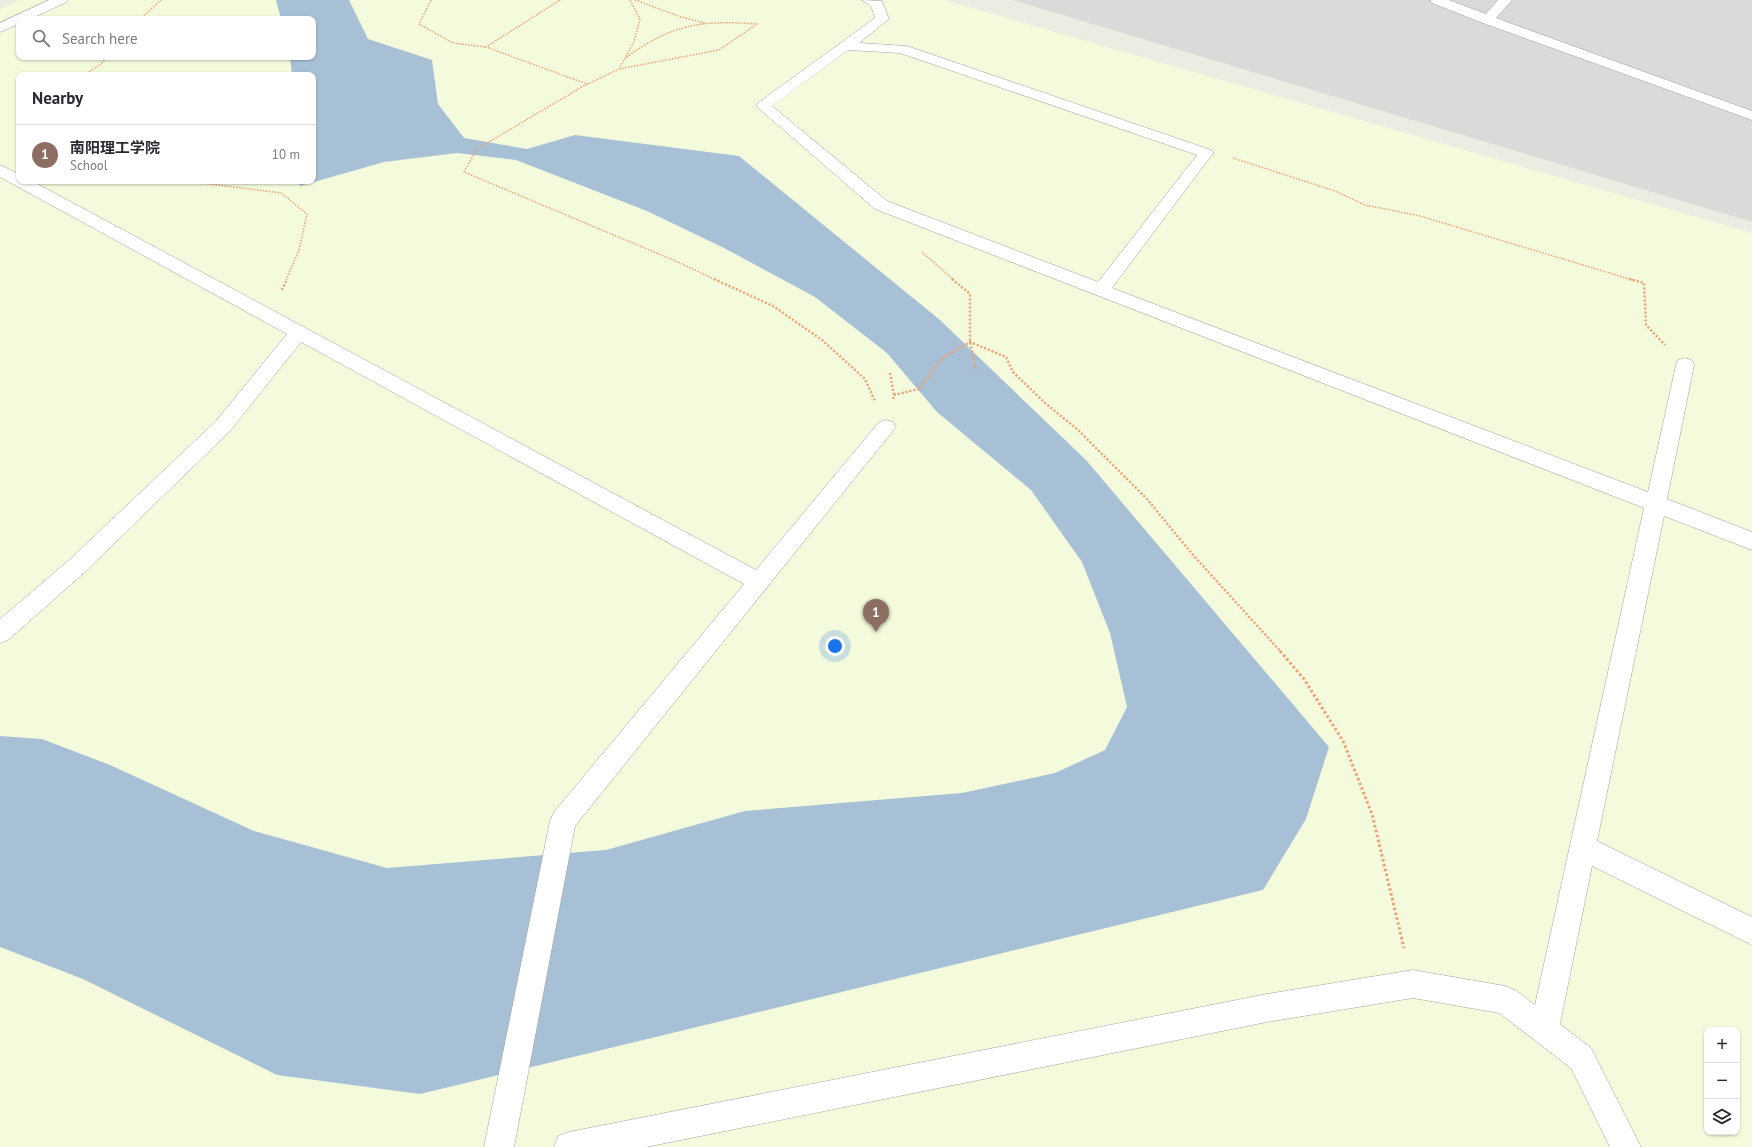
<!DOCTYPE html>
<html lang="en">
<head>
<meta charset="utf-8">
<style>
  body { margin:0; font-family:"PT Sans","Noto Sans SC",sans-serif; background:#f7f7f7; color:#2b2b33 }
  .controls { position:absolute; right:12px; bottom:12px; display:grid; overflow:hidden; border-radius:8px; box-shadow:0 1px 3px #0004 }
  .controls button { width:36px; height:36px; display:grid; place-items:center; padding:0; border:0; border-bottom:1px solid #e1e1e2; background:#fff; color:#2b2b33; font:20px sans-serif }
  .you { position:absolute; left:835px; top:646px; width:14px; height:14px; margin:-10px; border:3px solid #fff; border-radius:50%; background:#1a73e8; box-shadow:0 0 0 6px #1a73e833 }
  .badge { display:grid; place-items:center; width:26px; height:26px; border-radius:50%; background:#b43e14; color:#fff; font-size:13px; font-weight:700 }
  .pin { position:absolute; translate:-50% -33px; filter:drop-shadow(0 1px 2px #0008) }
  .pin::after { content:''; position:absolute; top:21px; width:14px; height:12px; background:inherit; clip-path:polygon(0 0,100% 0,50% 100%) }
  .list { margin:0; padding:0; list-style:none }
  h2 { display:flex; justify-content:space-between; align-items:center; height:52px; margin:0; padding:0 16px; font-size:17px }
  h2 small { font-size:13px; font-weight:400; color:#7c7c81 }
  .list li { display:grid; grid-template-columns:26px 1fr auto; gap:12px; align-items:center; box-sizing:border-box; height:60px; padding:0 16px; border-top:1px solid #e1e1e2 }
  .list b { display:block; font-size:15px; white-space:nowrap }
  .list p { margin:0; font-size:13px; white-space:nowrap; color:#7c7c81 }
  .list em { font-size:13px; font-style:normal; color:#7c7c81 }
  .icon { flex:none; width:22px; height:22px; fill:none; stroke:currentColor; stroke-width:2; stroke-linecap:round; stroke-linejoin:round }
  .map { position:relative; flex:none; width:1752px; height:1147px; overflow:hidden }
  .search { position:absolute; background:#fff; box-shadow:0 1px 3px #0004; left:16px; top:16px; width:300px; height:44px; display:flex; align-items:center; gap:10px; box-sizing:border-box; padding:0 14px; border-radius:8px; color:#7c7c81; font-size:15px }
  .panel { position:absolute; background:#fff; box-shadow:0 1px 3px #0004; left:16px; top:72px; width:300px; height:112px; border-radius:8px }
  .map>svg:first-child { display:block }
  .residential { fill:#dadad9 }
  .education { fill:#f4fbdd; fill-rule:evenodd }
  .water { fill:#a8c0d6 }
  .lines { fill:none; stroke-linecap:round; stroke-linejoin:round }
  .minor-casing { stroke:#a0a0a0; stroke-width:1 }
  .path-far2 { stroke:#eba076; stroke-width:1.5; stroke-dasharray:1.5 1.5; stroke-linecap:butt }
  .path-far1 { stroke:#eba076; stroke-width:2.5; stroke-dasharray:2 2; stroke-linecap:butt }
  .path { stroke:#eba076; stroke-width:3; stroke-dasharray:2.5 2.5; stroke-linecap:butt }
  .minor { fill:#fff; fill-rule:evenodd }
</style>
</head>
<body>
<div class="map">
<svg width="1752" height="1147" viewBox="0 0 1752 1147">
  <rect width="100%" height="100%" fill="#edece3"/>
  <path class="residential" d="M1013 0H1752V222Z"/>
  <path class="education" d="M20 0H944L1752 233V1147H0V9ZM19 19H313V57H19ZM19 75H313V181H19ZM1707 1030H1737V1132H1707Z"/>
  <path class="water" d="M276 0H349L368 39 432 60 438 104 464 138 527 149 575 135 739 156 940 320 1086 460 1329 747 1306 819 1263 890 420 1094 277 1075 83 979 0 947V736L42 739 110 765 254 831 387 868 606 850 745 811 962 793 1055 773 1105 750 1127 707 1110 633 1082 562 1031 490 937 412 887 353 815 297 724 248 647 211 516 160 457 153 384 162 300 186 298 181H313V75H292L290 57H313V19H281Z"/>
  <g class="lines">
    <defs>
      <path id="minor" d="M49 0H67L65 3 30 19H19V24L0 32V23Z
        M862 0 882 1 889 19 859 43 907 46 1211 150 1214 153 1211 156 1112 288 1648 492 1676 365 1678 360 1685 358 1692 360 1694 365 1667 499 1752 532V550L1664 516 1597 841 1752 917V945L1592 866 1560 1024 1591 1048 1641 1147H1610L1571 1068 1499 1013 1413 998 1267 1022 646 1147H554L558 1136 569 1132 1267 994 1413 970 1505 986 1515 990 1535 1005 1644 508 875 209 756 106 758 103 875 18 871 6ZM848 50 900 53 1197 155 1098 282 887 201 772 106Z
        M1430 0H1449L1486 14 1498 0H1512L1496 18 1752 111V120L1483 23 1432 3Z
        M0 165 19 174V181H32L756 570 879 422 886 420 893 422 896 427 575 826 514 1147H484L550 821 554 812 744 584 301 342 230 431 84 573 8 640 0 643V619L68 561 216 421 287 334 0 177Z"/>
    </defs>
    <use href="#minor" class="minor-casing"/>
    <path class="path-far2" d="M431 0 419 24 453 43 486 47
      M560 0 486 47 587 84 477 149 464 172 678 262 716 280
      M635 0 681 17 705 23
      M140 19 161 0
      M619 69 719 50 757 24C700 20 673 24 625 58
      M84 75 101 64 107 57
      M586 85 619 69 634 42 640 19 630 0
      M1233 158 1335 191 1365 205 1420 216 1633 280
      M198 181 202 183 281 193 307 214 299 250 286 280
      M922 252 954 280"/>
    <path class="path-far1" d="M714 279 773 306 822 340 865 379 875 401
      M952 279 970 294V342L976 371
      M1629 279 1644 283 1646 325 1665 345
      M282 290 287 279
      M890 373 894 395
      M893 399 894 395 919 389 942 358 970 342 1006 357 1013 372 1045 403 1078 430 1147 499 1193 555 1281 652"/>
    <path class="path" d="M1280 651 1304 679 1343 741 1372 814 1404 948"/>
    <use href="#minor" class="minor"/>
  </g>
</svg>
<div class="controls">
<button>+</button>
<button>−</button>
<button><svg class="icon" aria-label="layers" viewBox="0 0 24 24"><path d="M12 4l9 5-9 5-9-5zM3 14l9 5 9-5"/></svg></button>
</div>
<div class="you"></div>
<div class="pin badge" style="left:876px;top:632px;background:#8d6e63">1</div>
<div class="search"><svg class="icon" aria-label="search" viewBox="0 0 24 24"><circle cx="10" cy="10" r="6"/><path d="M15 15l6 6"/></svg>Search here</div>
<section class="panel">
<h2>Nearby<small></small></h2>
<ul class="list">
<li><span class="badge" style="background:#8d6e63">1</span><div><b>南阳理工学院</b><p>School</p></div><em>10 m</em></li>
</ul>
</section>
</div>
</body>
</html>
